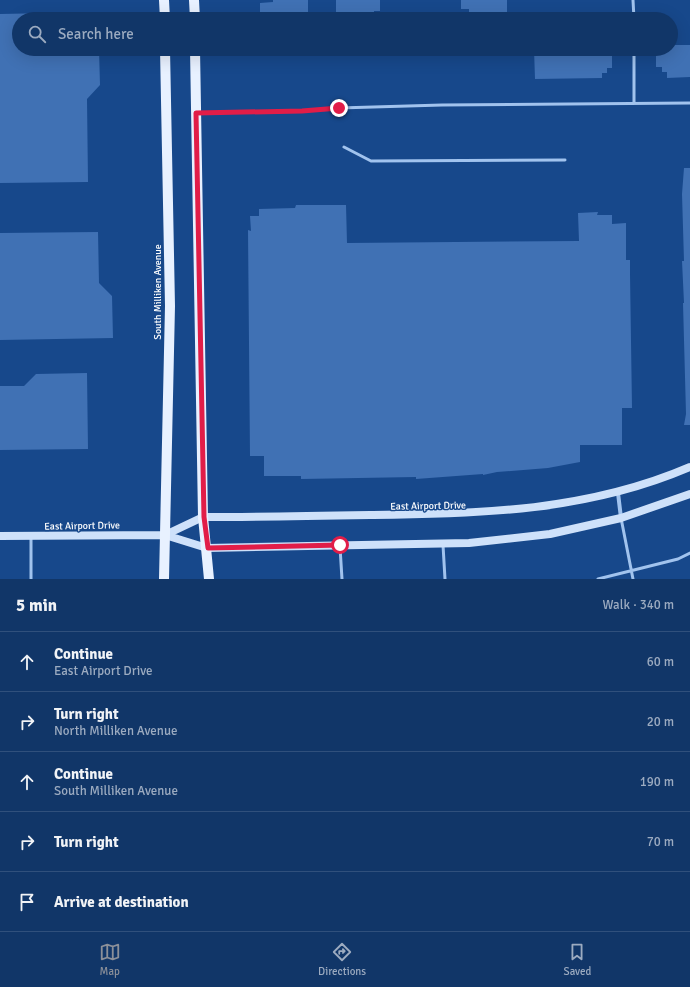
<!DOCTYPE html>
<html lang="en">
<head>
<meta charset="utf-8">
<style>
  body { margin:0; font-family:Signika,sans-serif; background:#1e4171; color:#f1f3f6 }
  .stop { position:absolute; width:12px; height:12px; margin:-9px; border:3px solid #e11d48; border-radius:50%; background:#fff }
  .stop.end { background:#e11d48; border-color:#fff; box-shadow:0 1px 4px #0008 }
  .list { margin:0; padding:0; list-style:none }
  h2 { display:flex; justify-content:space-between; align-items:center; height:52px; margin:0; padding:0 16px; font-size:17px }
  h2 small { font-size:13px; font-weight:400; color:#9cabc0 }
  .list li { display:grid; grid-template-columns:26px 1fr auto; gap:12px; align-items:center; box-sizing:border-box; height:60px; padding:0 16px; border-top:1px solid #30507c }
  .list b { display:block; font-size:15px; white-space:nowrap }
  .list p { margin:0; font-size:13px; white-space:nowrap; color:#9cabc0 }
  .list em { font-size:13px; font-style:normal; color:#9cabc0 }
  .icon { flex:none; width:22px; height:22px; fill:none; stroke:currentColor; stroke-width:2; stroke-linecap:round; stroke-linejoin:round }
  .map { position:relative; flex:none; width:690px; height:579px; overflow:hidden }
  .search { position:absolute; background:#113668; box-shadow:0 4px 16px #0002; left:12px; right:12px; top:12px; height:44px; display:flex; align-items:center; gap:10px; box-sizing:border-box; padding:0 14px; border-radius:22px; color:#9cabc0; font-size:15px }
  .sheet { height:352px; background:#113668 }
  nav { display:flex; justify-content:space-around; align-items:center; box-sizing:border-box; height:56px; border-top:1px solid #30507c; background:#113668; font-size:11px; color:#9cabc0 }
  nav a { display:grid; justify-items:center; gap:2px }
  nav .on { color:#8c9099 }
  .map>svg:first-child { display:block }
  .building { fill:#4071b4 }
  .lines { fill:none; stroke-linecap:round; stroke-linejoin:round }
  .service { stroke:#a1c3ee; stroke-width:3 }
  .minor { stroke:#a1c3ee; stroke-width:4 }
  .secondary { stroke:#cee1fa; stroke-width:8 }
  .primary { stroke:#e8f1ff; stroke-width:10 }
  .route { stroke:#e11d48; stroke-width:5 }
  .labels { text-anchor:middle; stroke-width:3; stroke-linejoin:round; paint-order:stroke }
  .street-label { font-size:10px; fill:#fff; stroke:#17488b }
</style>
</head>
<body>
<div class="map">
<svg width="690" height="579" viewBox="0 0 690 579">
  <rect width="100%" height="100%" fill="#17488b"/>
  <path class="building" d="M273 0H308V19H260V3L273 2Z
    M336 0H380V11H374V19H336Z
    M461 0H507V19H469V9H461Z
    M99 12V19H19V49H99L100 85 87 99 88 182 0 183V14Z
    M671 45H690V77L667 78V72H662V67H656V49H671Z
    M275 49H309V55H276Z
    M337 49H374V54L337 55Z
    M470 49H507V53L470 54Z
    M534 49H612V68H607V73H602V78L535 79Z
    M684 168H690V425H684L686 414 683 303H684L682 261H684L682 194Z
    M296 205H346L347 243 579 241 578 213 598 212 597 215H612V224L626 223V260H630V274L632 408H622V445H580V462L548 468 497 472 483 475V474L416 479V477L301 479V476H264V456H250L248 230 251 231 250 216H259V209L295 208Z
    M98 232 99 283 112 296 113 338 0 340V233Z
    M87 373 88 449 0 450V386H24L36 374Z"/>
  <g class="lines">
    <path class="service" d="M633 0 634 19
      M634 49V102
      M198 113 302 111 339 108 442 105 690 103
      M344 147 371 161 565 160
      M621 518 633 579
      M31 536V579
      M443 545 445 579
      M340 547 342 579
      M598 579 678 559 690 553"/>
    <path class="minor" d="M618 493 621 518"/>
    <path class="secondary" d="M165 535 203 517C260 517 316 516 373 515 482 514 588 511 690 467
      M0 536 165 535 207 548 469 543 550 534 621 518 690 494"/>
    <path class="primary" d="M164 0 165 19
      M194 0 195 19
      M195 49 203 517 209 579
      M164 579 170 306 165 49"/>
  </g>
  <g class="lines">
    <path class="route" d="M339 108 302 111 196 113 204 517 208 548 340 545"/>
  </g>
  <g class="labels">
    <g class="street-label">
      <text transform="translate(157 292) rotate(-90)" y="4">South Milliken Avenue</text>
      <text transform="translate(428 505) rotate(-1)" y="4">East Airport Drive</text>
      <text transform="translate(82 525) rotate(-1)" y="4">East Airport Drive</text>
    </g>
  </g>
</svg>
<div class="stop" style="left:340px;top:545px"></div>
<div class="stop end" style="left:339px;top:108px"></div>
<div class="search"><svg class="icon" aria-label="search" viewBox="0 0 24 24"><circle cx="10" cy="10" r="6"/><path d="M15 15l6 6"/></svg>Search here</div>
</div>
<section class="sheet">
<h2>5 min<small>Walk · 340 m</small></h2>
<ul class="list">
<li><svg class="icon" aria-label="ahead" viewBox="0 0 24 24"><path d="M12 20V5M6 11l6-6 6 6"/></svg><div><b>Continue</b><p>East Airport Drive</p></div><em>60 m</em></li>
<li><svg class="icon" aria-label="right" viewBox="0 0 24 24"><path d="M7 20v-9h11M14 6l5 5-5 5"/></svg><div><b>Turn right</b><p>North Milliken Avenue</p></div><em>20 m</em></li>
<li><svg class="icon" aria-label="ahead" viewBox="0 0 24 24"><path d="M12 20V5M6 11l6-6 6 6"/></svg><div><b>Continue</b><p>South Milliken Avenue</p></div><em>190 m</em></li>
<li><svg class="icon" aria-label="right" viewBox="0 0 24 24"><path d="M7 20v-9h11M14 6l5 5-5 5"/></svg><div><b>Turn right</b></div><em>70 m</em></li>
<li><svg class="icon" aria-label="arrive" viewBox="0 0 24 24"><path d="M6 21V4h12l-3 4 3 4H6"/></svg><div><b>Arrive at destination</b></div></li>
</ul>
</section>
<nav>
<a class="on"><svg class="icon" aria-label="map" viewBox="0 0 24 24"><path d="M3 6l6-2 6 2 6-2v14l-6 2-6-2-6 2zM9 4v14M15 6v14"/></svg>Map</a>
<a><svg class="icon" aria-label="directions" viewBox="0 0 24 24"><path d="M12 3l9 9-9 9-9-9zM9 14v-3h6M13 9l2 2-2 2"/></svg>Directions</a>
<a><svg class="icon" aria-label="saved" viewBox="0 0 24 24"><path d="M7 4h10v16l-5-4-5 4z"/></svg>Saved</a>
</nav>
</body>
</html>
